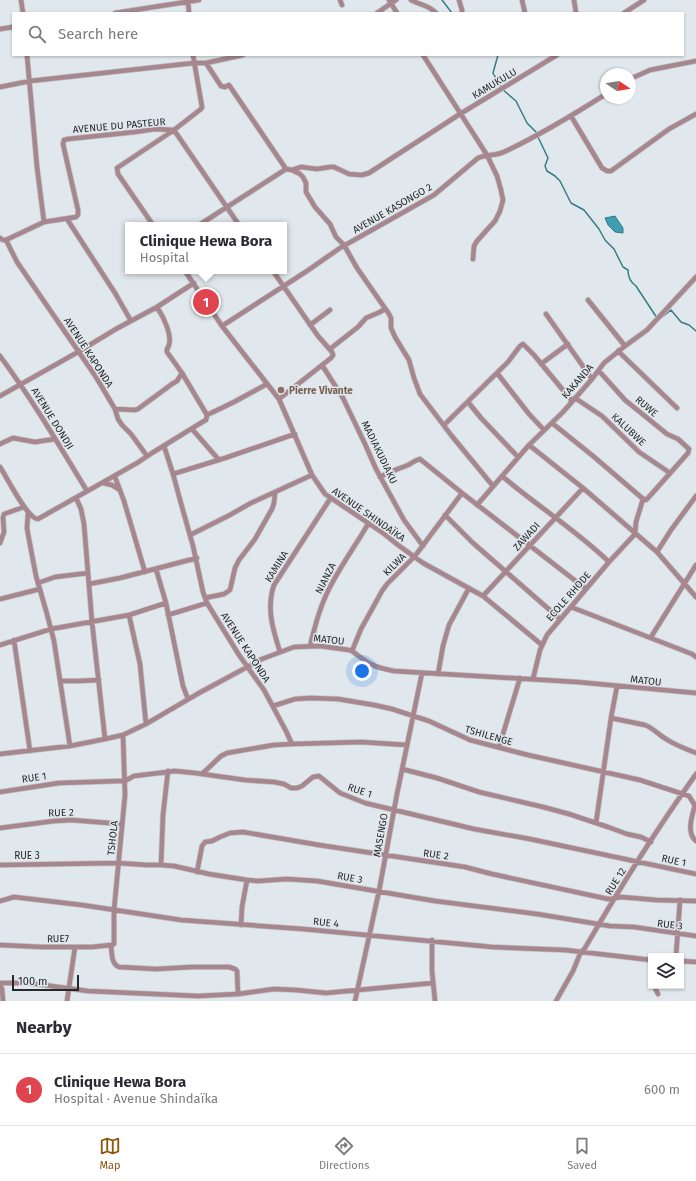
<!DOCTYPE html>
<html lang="en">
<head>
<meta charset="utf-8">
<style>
  body { margin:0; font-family:"Fira Sans",sans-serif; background:#f2f2f3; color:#2b2b33 }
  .controls { position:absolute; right:12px; bottom:12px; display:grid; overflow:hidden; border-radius:0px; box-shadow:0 1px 3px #0004 }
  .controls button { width:36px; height:36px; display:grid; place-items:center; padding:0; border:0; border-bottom:1px solid #e1e1e2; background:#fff; color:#2b2b33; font:20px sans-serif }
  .compass { position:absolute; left:600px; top:68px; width:36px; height:36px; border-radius:50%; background:#fff; box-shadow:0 1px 3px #0004; rotate:102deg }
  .scale { position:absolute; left:12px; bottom:10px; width:67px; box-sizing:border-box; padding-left:4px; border:2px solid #26282a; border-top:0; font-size:11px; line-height:14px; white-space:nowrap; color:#26282a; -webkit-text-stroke:3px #e1e8ed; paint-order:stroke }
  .you { position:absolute; left:362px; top:671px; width:14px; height:14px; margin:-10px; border:3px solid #fff; border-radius:50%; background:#1a73e8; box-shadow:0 0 0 6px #1a73e833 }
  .badge { display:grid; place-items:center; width:26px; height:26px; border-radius:50%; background:#8c5608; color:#fff; font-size:13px; font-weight:700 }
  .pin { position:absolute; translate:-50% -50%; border:2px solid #fff; box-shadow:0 1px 4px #0006 }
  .popup { position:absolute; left:125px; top:222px; width:162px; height:52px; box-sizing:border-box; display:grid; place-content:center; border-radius:0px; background:#fff; filter:drop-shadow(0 1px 3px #0005); font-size:13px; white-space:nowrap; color:#7c7c81 }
  .popup b { font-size:15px; color:#2b2b33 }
  .popup::after { content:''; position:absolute; left:50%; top:100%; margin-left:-8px; border:8px solid transparent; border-top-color:#fff }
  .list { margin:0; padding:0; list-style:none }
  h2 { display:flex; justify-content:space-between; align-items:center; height:52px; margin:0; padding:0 16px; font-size:17px }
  h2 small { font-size:13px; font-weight:400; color:#7c7c81 }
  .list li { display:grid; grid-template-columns:26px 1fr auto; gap:12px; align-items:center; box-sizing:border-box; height:72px; padding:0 16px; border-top:1px solid #e1e1e2 }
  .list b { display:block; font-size:15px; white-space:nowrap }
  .list p { margin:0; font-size:13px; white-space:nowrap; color:#7c7c81 }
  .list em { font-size:13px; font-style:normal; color:#7c7c81 }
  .icon { flex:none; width:22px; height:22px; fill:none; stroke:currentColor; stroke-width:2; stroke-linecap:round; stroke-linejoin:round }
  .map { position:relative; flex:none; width:696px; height:1001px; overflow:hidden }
  .search { position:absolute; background:#fff; box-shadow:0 1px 3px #0004; left:12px; right:12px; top:12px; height:44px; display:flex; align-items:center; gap:10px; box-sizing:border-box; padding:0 14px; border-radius:0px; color:#7c7c81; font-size:15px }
  .sheet { height:124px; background:#fff }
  nav { display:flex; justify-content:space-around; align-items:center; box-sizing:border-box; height:56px; border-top:1px solid #e1e1e2; background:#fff; font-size:11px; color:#7c7c81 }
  nav a { display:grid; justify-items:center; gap:2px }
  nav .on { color:#8c5608 }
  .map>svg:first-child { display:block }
  .water { fill:#409eb1; stroke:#387b88 }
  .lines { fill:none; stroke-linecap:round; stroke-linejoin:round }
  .stream { stroke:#387b88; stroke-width:1.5 }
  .minor-casing { stroke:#bfc5ca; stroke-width:6 }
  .minor { stroke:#a7868d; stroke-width:4.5 }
  .education-dot { fill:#8d6e63; stroke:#e1e8ed; stroke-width:1.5 }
  .labels { text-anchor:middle; stroke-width:3; stroke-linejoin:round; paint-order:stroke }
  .street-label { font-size:10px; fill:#26282a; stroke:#e1e8ed }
  .education-label { font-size:10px; font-weight:bold; fill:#785e54; stroke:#e1e8ed; text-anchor:start }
</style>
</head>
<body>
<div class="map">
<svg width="696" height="1001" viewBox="0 0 696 1001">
  <rect width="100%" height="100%" fill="#e1e8ed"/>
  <path class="water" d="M615 216 623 228V233L615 232 608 225 605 218Z"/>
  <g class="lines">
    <path class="stream" d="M442 0 452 13
      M498 55 493 73 502 89 516 101 527 123 537 133
      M538 137 548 158 545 166 547 171 555 176 560 181 571 203 584 210 599 229 605 240 614 249 623 267 628 270C628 277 630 282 636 286L657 318
      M661 318 671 310 681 322 689 325 696 331"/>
    <defs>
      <path id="minor" d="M21 0 23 13
        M188 0 189 13
        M340 0 342 5
        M389 0 397 13
        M411 0C420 5 429 5 436 13
        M459 0 462 10V13
        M522 0 525 13
        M574 0 576 13
        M115 13 199 0
        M377 13 396 0
        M624 13 644 0
        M0 29 13 27
        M27 55 37 167 44 222
        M423 55 487 155 497 176 501 190 503 200 500 211 495 221 477 241 474 246 473 259
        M206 63 221 86 225 87 229 85 286 169
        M630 79 650 70 696 61
        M0 87 30 81 194 63H206L243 55
        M571 116 602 168 607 171H611L669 129 696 114
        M292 170 301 167 317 169 330 167H334L349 174 362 175 369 173 460 114 557 55
        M67 219 115 293 131 321
        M153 225 118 174 117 168 174 130 201 109 202 107 193 55
        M199 225 286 169 292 170 300 174 303 177 306 183V192L315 207 330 224 336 237 344 245 357 268 389 314 391 318V328L395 337 409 360 414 378 420 394 451 435 493 486
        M0 238 3 240H6
        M6 240 44 222 76 217 78 215V210L63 144 64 140 68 139 135 132 155 129 174 130 239 225
        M6 240 17 262 96 377 115 409 118 419 122 425 131 434 147 456
        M185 271 222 326 279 399 312 475 325 494 383 533 398 545 423 563 483 596 542 645
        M273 271 318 336 332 352 333 355 331 358 279 399
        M588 300 625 346
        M157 307C163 316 175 339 167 349V352L182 373 207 415
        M546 314 592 379
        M310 325 330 310
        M222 326 307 271 340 248 434 195 478 158C486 154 496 156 504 152 540 135 573 115 606 94
        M330 349 358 327 366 318 380 312 385 309
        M618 351 677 408
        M0 356C32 399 59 445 87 491
        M541 364 568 344
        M322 365 343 398 365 444 376 469 404 520 423 546
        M497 373 529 414 544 430
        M0 396 78 352 116 329 157 307 194 283
        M575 398 602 416 639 452 670 473
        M468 402 481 418 518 457
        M115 409 135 410 138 409 172 384 177 381 182 373
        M552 423 593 456 642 498 646 500 648 498 688 453 689 449 678 439 667 434 625 400 599 371
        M444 425 508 362 520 346 523 344 534 355 572 401
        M192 429 219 460
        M0 444 13 438 35 442 55 439
        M529 445 583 488 657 552 696 597
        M164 446 173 474 182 507 193 546 203 592 207 603 239 655 264 690 286 731 292 744
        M0 467C7 477 27 519 38 519L137 463 152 453 204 421 206 420 207 415 234 402 267 384
        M173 474 225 458 295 434
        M502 476C537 506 576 530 609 562
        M115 477 124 501 145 572
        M380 477C389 472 398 469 408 465 412 463 415 460 420 459L462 493
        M103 483 112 485 120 490
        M76 498 81 509 84 524 92 622 105 739
        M477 505 529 445 563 412 592 379 604 363 625 346 647 330 696 277
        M28 513 27 528 28 534 36 576 47 614 54 641 70 746
        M445 515 473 543 560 619
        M190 535 228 516 251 503 312 475
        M0 543 4 532 3 518 4 514 24 507
        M657 552 671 530 696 496
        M156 569 166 603 183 686 188 699
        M38 583 55 577 88 573
        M89 584 120 578 197 558
        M483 596 583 488
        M205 598 224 594 230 590 235 568 239 560 255 539 272 509 274 503 275 493
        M0 599 40 589
        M571 607 692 654 696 657
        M129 615 140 664 146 724
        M168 615 207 603
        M651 637 696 565
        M14 640 30 751
        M0 645 51 629 129 615 166 603
        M310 646C315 626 320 606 330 587 341 565 356 545 368 524
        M352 651 361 629 382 591 387 584 415 556 462 493 586 589
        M280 652C273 630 266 608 274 585L330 499
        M438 674 443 646 449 625 469 588
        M533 679 540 650 547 635 609 562 635 534 636 522 643 499
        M60 681H79L99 680
        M273 706 295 699 311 698 338 699 374 705 392 709 429 721 470 740 528 755 640 780 689 796 694 804 696 806
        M611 718 645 725C653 728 659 735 666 739 675 745 686 749 696 753
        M499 747 520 678
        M0 754 70 746 105 739 123 735 146 724 199 693 262 659 294 647 320 646 349 650 352 651C369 664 373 667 394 671L577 682 696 693
        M402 769 437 778 479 792 543 807 569 814 608 827 627 834 641 837 651 842
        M202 774 221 756 227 753 274 745 292 744 361 742 407 745
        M0 792 59 783 119 781H125L134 776 175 771 195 773 245 780 274 782 284 784 291 788H297L302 786 313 777 319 776 340 793 365 803 474 829 530 839 696 874
        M695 805C692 816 686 833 696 841
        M596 823 611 718 617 686
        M0 828 54 821 71 820 122 824
        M0 865 118 863 147 865H161L174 866 209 874 247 880 258 881 287 879 317 881 435 901 537 914 610 926 634 927 696 936
        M161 865 163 815 168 771
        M197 872 202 846 205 842 212 841 220 837 230 833 243 832 319 845 465 867 492 874 608 899 621 897 657 900 696 901
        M0 901 14 897 82 905 181 920 303 929 492 947 565 950 651 960
        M241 925 242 907 247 880
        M432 940V971L435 1001
        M0 945 42 947H92L111 945 114 944V910L125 795 123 735
        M111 945C112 953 111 964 119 967L156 969 192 967H229L235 969 237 971 238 994
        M676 956 680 900
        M681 961 696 962
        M0 983H29L88 991 198 996 238 994 274 989 296 990 326 993 433 983
        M0 984 2 989 3 1001
        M654 986 658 994
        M67 1001 75 947
        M355 1001 379 891 397 794 422 673
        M556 1001 573 971 580 954 585 948C619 889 656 830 696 774"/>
    </defs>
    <use href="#minor" class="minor-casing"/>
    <use href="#minor" class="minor"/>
  </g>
  <circle class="education-dot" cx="281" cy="390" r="4"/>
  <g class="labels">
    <g class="street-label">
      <text transform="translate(494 83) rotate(-31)" y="4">KAMUKULU</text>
      <text transform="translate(119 125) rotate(-5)" y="4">AVENUE DU PASTEUR</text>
      <text transform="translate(392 208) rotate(-30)" y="4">AVENUE KASONGO 2</text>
      <text transform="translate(89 352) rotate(57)" y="4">AVENUE KAPONDA</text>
      <text transform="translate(577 381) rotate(-49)" y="4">KAKANDA</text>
      <text transform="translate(647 406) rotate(40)" y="4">RUWE</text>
      <text transform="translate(53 418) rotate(58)" y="4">AVENUE DONDJI</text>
      <text transform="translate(629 429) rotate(43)" y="4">KALUBWE</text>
      <text transform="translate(380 452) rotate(64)" y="4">MADIAKUDIAKU</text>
      <text transform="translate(369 514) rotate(35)" y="4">AVENUE SHINDAÏKA</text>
      <text transform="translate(526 536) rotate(-48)" y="4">ZAWADI</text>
      <text transform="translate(394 564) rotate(-45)" y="4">KILWA</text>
      <text transform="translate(276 566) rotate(-58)" y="4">KAMINA</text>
      <text transform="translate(325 578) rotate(-63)" y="4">NIANZA</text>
      <text transform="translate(568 596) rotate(-49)" y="4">ECOLE RHODE</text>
      <text transform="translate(329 639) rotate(6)" y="4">MATOU</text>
      <text transform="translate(246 647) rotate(57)" y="4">AVENUE KAPONDA</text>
      <text transform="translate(646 680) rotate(6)" y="4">MATOU</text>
      <text transform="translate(489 735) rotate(16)" y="4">TSHILENGE</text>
      <text transform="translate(34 777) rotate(-8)" y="4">RUE 1</text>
      <text transform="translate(360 790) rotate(19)" y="4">RUE 1</text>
      <text transform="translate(61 812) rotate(-2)" y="4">RUE 2</text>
      <text transform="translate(380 835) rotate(-80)" y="4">MASENGO</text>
      <text transform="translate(112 838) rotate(-84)" y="4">TSHOLA</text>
      <text transform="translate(436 854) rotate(8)" y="4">RUE 2</text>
      <text x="27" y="859">RUE 3</text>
      <text transform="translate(674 860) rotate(12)" y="4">RUE 1</text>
      <text transform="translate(350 877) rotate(10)" y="4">RUE 3</text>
      <text transform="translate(615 881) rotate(-58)" y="4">RUE 12</text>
      <text transform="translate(326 922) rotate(6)" y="4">RUE 4</text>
      <text transform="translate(670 924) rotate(7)" y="4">RUE 3</text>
      <text transform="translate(58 938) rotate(-1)" y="4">RUE7</text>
    </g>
    <g class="education-label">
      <text x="289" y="394">Pierre Vivante</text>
    </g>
  </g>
</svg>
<div class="controls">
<button><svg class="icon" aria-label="layers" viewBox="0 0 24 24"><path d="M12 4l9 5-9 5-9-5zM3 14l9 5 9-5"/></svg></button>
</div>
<svg class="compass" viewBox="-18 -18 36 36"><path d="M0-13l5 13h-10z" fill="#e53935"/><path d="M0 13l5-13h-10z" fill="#7c7c81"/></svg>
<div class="scale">100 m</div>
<div class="you"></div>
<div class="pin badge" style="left:206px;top:302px;background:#e0444e">1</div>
<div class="popup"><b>Clinique Hewa Bora</b>Hospital</div>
<div class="search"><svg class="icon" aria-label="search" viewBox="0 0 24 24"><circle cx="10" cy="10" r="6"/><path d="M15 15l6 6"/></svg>Search here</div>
</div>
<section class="sheet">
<h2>Nearby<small></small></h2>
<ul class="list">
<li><span class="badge" style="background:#e0444e">1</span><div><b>Clinique Hewa Bora</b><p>Hospital · Avenue Shindaïka</p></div><em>600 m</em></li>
</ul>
</section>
<nav>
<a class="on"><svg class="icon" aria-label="map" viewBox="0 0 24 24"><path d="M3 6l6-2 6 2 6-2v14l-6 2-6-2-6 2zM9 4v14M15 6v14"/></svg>Map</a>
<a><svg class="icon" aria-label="directions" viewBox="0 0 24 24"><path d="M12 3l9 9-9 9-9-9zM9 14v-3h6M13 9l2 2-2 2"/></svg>Directions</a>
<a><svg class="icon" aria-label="saved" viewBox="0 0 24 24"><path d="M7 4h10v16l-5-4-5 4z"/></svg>Saved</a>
</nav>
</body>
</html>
